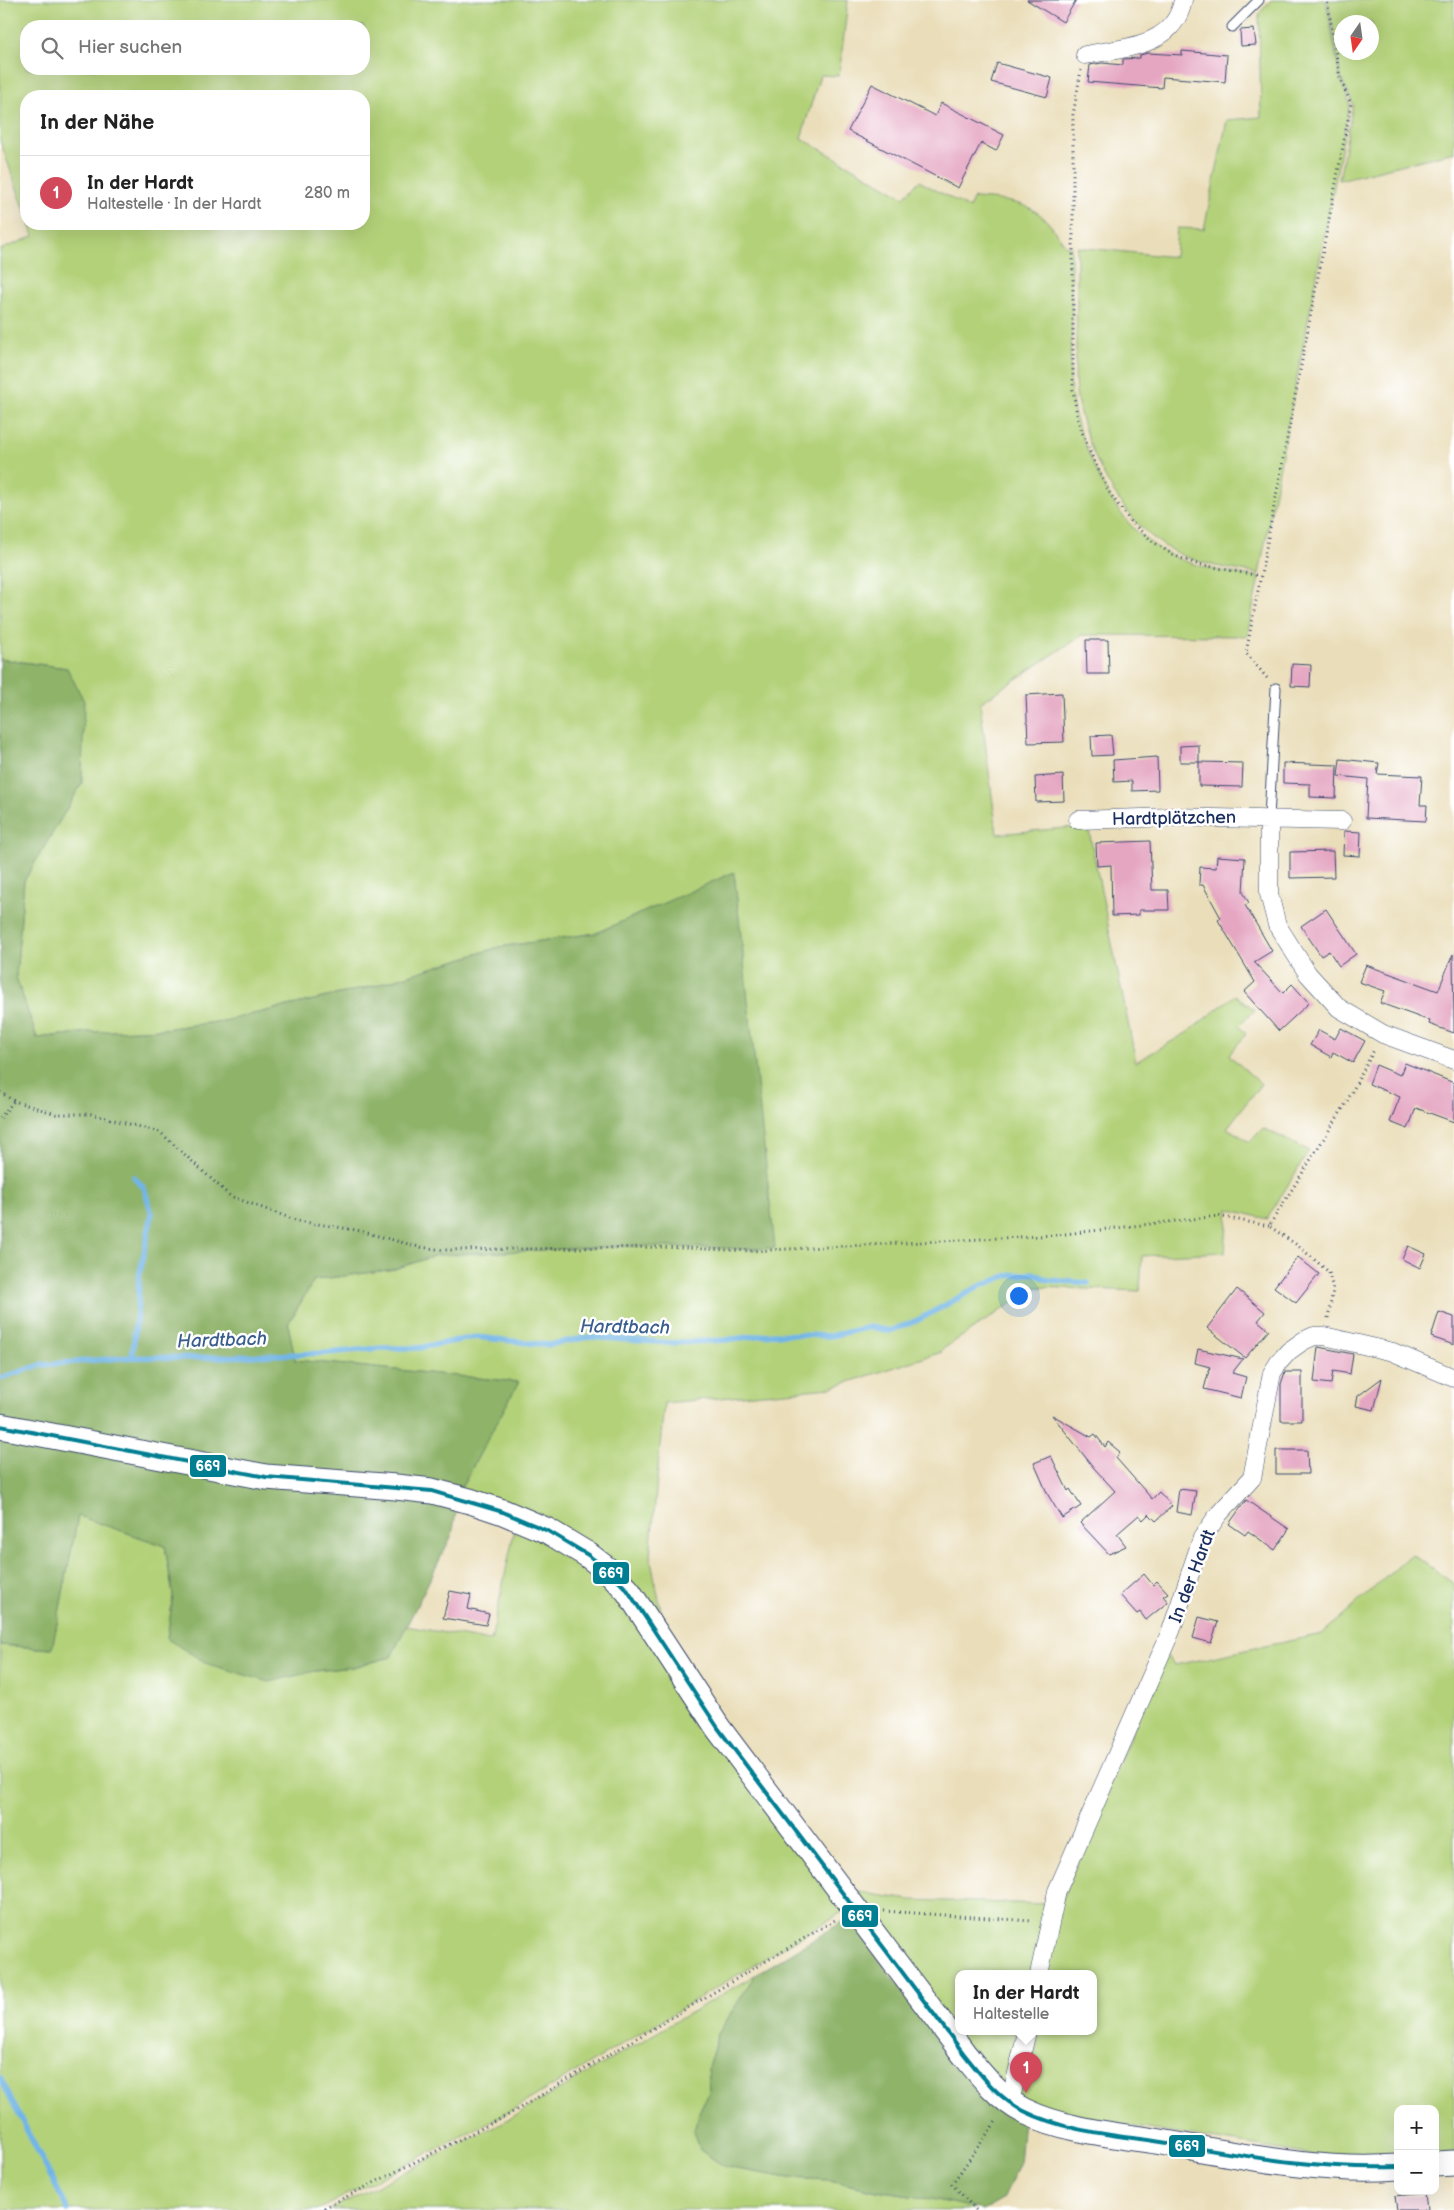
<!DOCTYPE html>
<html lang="de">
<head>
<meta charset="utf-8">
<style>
  body { margin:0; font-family:"Balsamiq Sans",sans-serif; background:#f6f6f6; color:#222 }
  .controls { position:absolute; right:15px; bottom:15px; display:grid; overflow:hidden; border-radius:10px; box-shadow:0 5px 20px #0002 }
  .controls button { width:45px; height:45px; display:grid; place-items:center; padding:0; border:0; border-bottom:1px solid #e0e0e0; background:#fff; color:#222; font:25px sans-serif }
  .compass { position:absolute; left:1334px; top:15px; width:45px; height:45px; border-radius:50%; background:#fff; box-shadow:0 5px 20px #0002; rotate:193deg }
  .you { position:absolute; left:1018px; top:1295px; width:18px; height:18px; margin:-12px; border:4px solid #fff; border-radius:50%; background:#1a73e8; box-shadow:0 0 0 8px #1a73e833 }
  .badge { display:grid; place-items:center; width:32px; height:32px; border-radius:50%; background:#d1495b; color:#fff; font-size:16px; font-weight:700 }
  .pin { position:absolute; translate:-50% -41px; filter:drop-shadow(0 1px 2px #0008) }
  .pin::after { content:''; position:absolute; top:26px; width:18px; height:15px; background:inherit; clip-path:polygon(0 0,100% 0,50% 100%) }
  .popup { position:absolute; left:955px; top:1970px; width:142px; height:65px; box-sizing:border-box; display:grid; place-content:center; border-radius:10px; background:#fff; filter:drop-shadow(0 1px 4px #0005); font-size:16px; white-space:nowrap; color:#767676 }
  .popup b { font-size:19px; color:#222 }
  .popup::after { content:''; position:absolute; left:50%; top:100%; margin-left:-10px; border:10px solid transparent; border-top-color:#fff }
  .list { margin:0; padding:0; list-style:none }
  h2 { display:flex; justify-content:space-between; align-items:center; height:65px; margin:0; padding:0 20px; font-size:21px }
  h2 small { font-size:16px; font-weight:400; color:#767676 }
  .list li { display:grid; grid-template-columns:32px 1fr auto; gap:15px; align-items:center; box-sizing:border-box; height:75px; padding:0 20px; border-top:1px solid #e0e0e0 }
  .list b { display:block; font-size:19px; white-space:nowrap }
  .list p { margin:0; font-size:16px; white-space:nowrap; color:#767676 }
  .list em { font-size:16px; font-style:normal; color:#767676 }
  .icon { flex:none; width:28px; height:28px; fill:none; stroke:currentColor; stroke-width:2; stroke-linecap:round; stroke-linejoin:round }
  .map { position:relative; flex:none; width:1454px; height:2210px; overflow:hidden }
  .search { position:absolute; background:#fff; box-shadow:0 5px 20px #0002; left:20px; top:20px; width:350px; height:55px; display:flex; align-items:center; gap:12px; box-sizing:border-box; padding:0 18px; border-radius:20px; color:#767676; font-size:19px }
  .panel { position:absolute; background:#fff; box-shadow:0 5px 20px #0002; left:20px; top:90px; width:350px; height:140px; border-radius:20px }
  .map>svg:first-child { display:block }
  .green { fill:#b3d179; stroke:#67806c; fill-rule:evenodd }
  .forest { fill:#8eb369; stroke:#547164 }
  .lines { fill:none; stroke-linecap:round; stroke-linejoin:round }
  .stream { stroke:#71b5e7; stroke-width:5.5 }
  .building { fill:#e5a6c2 }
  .lane-casing { stroke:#3a496c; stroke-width:11 }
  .street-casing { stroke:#3a496c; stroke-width:19 }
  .secondary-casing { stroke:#3a496c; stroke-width:27 }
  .path { stroke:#3a496c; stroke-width:3; stroke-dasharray:1 4; stroke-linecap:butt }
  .lane { stroke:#fff; stroke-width:9 }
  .street { stroke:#fff; stroke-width:18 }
  .secondary { stroke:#fff; stroke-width:25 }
  .bus-1-casing { stroke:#fff; stroke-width:8 }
  .bus-1 { stroke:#007e92; stroke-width:4 }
  .labels { text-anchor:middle; stroke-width:5; stroke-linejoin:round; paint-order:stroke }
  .street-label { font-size:18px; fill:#1b2f5e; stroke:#fff }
  .water-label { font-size:19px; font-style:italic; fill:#395e8e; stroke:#fff }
  .line-badge { stroke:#fff; stroke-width:2 }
  .badge-label { font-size:14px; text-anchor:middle; font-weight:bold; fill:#fff }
</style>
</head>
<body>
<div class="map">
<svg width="1454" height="2210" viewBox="0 0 1454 2210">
  <rect width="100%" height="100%" fill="#fff"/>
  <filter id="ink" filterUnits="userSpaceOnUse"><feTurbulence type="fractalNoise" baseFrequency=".02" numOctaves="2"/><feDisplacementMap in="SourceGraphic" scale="10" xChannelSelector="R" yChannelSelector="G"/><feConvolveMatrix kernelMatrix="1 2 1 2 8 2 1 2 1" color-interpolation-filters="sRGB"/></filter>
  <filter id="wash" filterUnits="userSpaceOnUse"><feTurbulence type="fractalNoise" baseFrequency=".0096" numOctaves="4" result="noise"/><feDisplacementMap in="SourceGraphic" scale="20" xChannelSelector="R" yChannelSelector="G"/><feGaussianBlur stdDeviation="1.12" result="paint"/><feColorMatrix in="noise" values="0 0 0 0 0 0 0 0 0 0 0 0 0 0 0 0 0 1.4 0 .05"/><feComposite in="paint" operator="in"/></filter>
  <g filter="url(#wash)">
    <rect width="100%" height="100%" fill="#eadeba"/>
    <path class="green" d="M0 0H848L839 76 820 75 801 138 904 197 919 181 969 208 974 198C993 199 1023 201 1038 213 1050 222 1057 235 1066 246L1071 247C1071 275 1072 302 1072 330 1071 350 1069 371 1071 391 1073 418 1083 441 1094 466 1131 548 1173 566 1259 577L1247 636 1082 635 980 703 997 834 1088 826 1136 1062 1188 1032 1235 995 1255 1010 1239 1026 1246 1034 1229 1055 1261 1084 1227 1128 1250 1142 1263 1128 1309 1151 1267 1219 1228 1209 1225 1252 1142 1256 1140 1291 1036 1287 940 1351 942 1352 830 1388 664 1403 650 1556 666 1634 632 1584 460 1490 518 1382 295 1360 288 1324 314 1280 395 1269 437 1255 632 1246 749 1249 774 1248 734 873 596 933 499 947 374 986 223 1021 164 1029 89 1032 37 1038 16 977 24 881 82 783 67 668 0 659V250L34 236 30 224H364V96H26V214L0 141ZM26 26H364V69H26Z
      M1271 0H1326L1340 78 1350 104 1259 574C1232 569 1200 565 1175 552 1122 526 1084 449 1076 392 1074 377 1076 361 1076 346 1077 313 1077 280 1077 247L1175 257 1177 228 1204 229 1227 120 1261 117 1259 14Z
      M1328 0H1454V152L1339 180 1353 104 1341 78ZM1372 22V52H1342V22Z
      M78 1515 165 1546 173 1596 167 1639 315 1671 353 1667 391 1657 406 1626 491 1641 515 1527 549 1543 605 1579 849 1908 507 2113 317 2210H0V1645L52 1649Z
      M1412 1554 1454 1584V2153L1435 2155V2109H1398V2158L1338 2159 1059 2115 1017 2099 1031 2032H1094V1974H1042L1051 1925 1165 1654 1175 1665 1322 1634Z
      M852 1891 910 1900 1050 1904 1034 1974H958V2032H1021L1009 2091 967 2048Z
      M755 1975 718 2034 708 2068 710 2090 700 2110V2150L726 2167 789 2178 829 2180 877 2191 937 2200 971 2207 974 2210H329L509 2119Z"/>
    <path class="forest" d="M0 659 67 668 84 701 82 783 24 881 16 977 37 1038 89 1032 164 1029 223 1021 374 986 499 947 596 933 734 872 775 1248 749 1249 632 1246 437 1255 395 1269 314 1280 288 1324 295 1360 519 1382 460 1490 452 1535 391 1657 353 1667 315 1671 269 1682 208 1664 167 1639 173 1596 165 1546 78 1516 52 1649 0 1645Z
      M849 1918 915 2008 988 2100 1023 2119 1019 2164 1004 2198 983 2210 937 2200 877 2191 829 2180 789 2178 725 2167 700 2150 694 2130 700 2110 710 2090 708 2068 718 2034 755 1975Z"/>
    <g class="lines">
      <path class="stream" d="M132 1357 138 1303 139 1277 152 1214 144 1188 134 1177
        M0 1378 41 1365 132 1357 193 1358 327 1353 381 1348H418L476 1337 548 1345 589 1337 671 1343 725 1340 773 1334 830 1336 870 1327 890 1331 920 1319 980 1286 1006 1276 1033 1273 1048 1280 1088 1283
        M0 2078 68 2210"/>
    </g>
    <g id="blocks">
      <path class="building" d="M1027 0H1076L1063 22Z
        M1254 29 1256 45 1241 46 1240 30Z
        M1182 51 1227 55 1225 82 1163 77 1162 88 1088 82 1090 65 1102 63 1123 65V59L1140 58V55L1148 53 1182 55Z
        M997 63 1052 78 1047 97 991 82Z
        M872 84 935 116 941 103 1004 135 996 151 981 143 958 188 848 131Z
        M1086 640H1108L1109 674H1087Z
        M1292 664 1311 665 1310 687 1291 686Z
        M1062 693 1064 742 1028 743 1026 695Z
        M1111 735 1113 755 1092 756 1091 736Z
        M1199 745V762H1180V746Z
        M1157 757 1158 790 1132 791V781L1114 782 1113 760Z
        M1340 759 1379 763 1377 774 1422 776 1420 805H1427L1426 821 1366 818 1368 779 1338 776Z
        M1199 762 1243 763 1242 787 1199 786Z
        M1283 763 1337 765 1336 798 1310 797V784L1283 783Z
        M1063 775 1064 801 1036 802 1035 777Z
        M1344 831 1361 832 1360 856 1343 855Z
        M1150 841 1152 890H1168L1169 910H1139V915L1112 916 1111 865 1097 866 1096 843Z
        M1333 851 1334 877 1290 878V852Z
        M1217 856 1245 858 1243 892 1249 903 1245 905 1272 951 1254 962 1283 993 1292 984 1309 1003 1279 1031 1244 992 1255 982 1218 920 1221 918 1203 885H1199L1200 867 1216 868Z
        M1326 909 1356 954 1339 966 1329 951 1321 956 1301 926Z
        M1453 954 1454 1033 1429 1024 1430 1021 1380 1003 1385 991 1359 982 1366 965 1438 991Z
        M1341 1028 1365 1041 1353 1063 1333 1052 1331 1057 1310 1045 1319 1030 1335 1039Z
        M1405 1063 1454 1083V1122L1416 1108 1408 1129 1390 1122 1400 1097 1369 1084 1376 1065 1400 1075Z
        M1408 1246 1426 1254 1420 1268 1402 1259Z
        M1298 1257 1319 1274 1296 1303 1274 1287Z
        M1237 1289 1265 1312 1258 1321 1269 1330 1245 1358 1207 1328Z
        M1439 1312 1454 1317V1345L1431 1337Z
        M1318 1347 1353 1354 1350 1374 1333 1371 1331 1384 1314 1382Z
        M1198 1349 1243 1359 1232 1373 1246 1377 1241 1398 1204 1389 1210 1367 1195 1363Z
        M1285 1372H1302V1421H1281V1384Z
        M1382 1378 1374 1410 1356 1406 1358 1396Z
        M1052 1415 1091 1437 1095 1434 1105 1447 1108 1442 1120 1452 1116 1458 1152 1499 1159 1492 1172 1506 1156 1521 1149 1514 1143 1520 1139 1515 1117 1534 1126 1546 1109 1554 1080 1523 1115 1491 1094 1468Z
        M1276 1450H1307L1308 1474H1276Z
        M1051 1456 1068 1491 1070 1489 1081 1506 1062 1518 1048 1495 1034 1463Z
        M1179 1489 1196 1491 1192 1515 1176 1512Z
        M1246 1500 1289 1529 1275 1550 1248 1531 1245 1535 1229 1524Z
        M1144 1574 1153 1585 1157 1581 1168 1593 1163 1596 1168 1602 1146 1620 1140 1612 1137 1614 1120 1595Z
        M450 1591 471 1595 468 1609 489 1614 486 1625 443 1618Z
        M1199 1617 1218 1622 1211 1643 1193 1638Z
        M1425 2193 1427 2210H1397L1395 2196Z"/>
    </g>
  </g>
  <g filter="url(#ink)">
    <use href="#blocks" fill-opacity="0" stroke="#3a496c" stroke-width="1"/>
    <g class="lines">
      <defs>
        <path id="lane" d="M1232 27 1259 0
          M1269 818 1276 688"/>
        <path id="street" d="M1085 55C1123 48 1175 47 1183 0
          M1269 818V894L1277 925 1308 974 1339 1008 1383 1034 1454 1060
          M1078 820 1173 817 1342 821
          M1039 1974 1057 1891 1171 1631 1202 1538 1218 1515 1252 1478 1272 1373 1279 1362 1289 1351 1303 1341 1314 1336H1324L1393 1352 1454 1378
          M1010 2102 1027 2032"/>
        <path id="secondary" d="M0 1426 266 1477 396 1487 432 1491 470 1501 503 1512 548 1531 588 1555 610 1572 628 1591 718 1728 964 2054C981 2075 1000 2099 1024 2111 1066 2131 1116 2135 1161 2142 1239 2155 1318 2173 1398 2167
          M1435 2164 1454 2163"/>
      </defs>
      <use href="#lane" class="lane-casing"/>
      <use href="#street" class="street-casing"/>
      <use href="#secondary" class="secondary-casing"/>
      <path class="path" d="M1081 70 1073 115V390L1078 421 1089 450 1109 492 1130 521 1152 541 1173 555 1197 564 1260 576
        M1267 678 1246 653 1351 104 1340 78 1327 0
        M0 1092 14 1101 56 1114H91L160 1132 230 1196 298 1221 356 1230 419 1247 445 1250 662 1247 750 1251 1057 1235 1218 1216 1269 1226
        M0 1118 14 1101
        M1328 1318 1333 1290 1329 1272 1297 1245 1269 1226 1345 1105 1374 1050
        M884 1911 1032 1921
        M320 2210 508 2115 835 1920
        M976 2210 952 2184 997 2120"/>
      <use href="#lane" class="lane"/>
      <use href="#street" class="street"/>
      <use href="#secondary" class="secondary"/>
      <defs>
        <path id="bus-1" d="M0 1426 266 1477 432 1491 503 1512 548 1531 588 1555 610 1572 628 1591 718 1728 964 2054C981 2075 999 2099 1024 2111 1066 2132 1115 2135 1161 2142 1240 2155 1317 2170 1398 2167"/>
      </defs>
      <use href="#bus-1" class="bus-1-casing"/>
      <use href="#bus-1" class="bus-1"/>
    </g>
  </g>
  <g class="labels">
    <g class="street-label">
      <text transform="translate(1174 818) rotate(-1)" y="6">Hardtplätzchen</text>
      <text transform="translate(1192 1576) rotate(-69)" y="6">In der Hardt</text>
    </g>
    <g class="water-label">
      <text transform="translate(625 1326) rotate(1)" y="7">Hardtbach</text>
      <text transform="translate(222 1339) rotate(-2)" y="7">Hardtbach</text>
    </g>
  </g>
  <g class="line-badge">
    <rect x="189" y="1454" width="38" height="24" rx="5" fill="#007e92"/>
    <rect x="592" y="1561" width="38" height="24" rx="5" fill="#007e92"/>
    <rect x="841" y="1904" width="38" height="24" rx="5" fill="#007e92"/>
    <rect x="1168" y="2134" width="38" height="24" rx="5" fill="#007e92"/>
  </g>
  <g class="badge-label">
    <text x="208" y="1471">669</text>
    <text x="611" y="1578">669</text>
    <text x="860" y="1921">669</text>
    <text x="1187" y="2151">669</text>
  </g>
</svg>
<div class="controls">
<button>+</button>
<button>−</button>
</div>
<svg class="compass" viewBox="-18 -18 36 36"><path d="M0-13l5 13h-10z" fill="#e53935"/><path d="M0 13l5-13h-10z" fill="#767676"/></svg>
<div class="you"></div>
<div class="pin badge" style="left:1026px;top:2093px">1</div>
<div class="popup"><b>In der Hardt</b>Haltestelle</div>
<div class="search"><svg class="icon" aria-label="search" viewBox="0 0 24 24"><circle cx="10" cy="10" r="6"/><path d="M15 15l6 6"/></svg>Hier suchen</div>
<section class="panel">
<h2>In der Nähe<small></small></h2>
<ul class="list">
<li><span class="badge">1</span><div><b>In der Hardt</b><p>Haltestelle · In der Hardt</p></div><em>280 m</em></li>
</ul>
</section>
</div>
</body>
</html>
